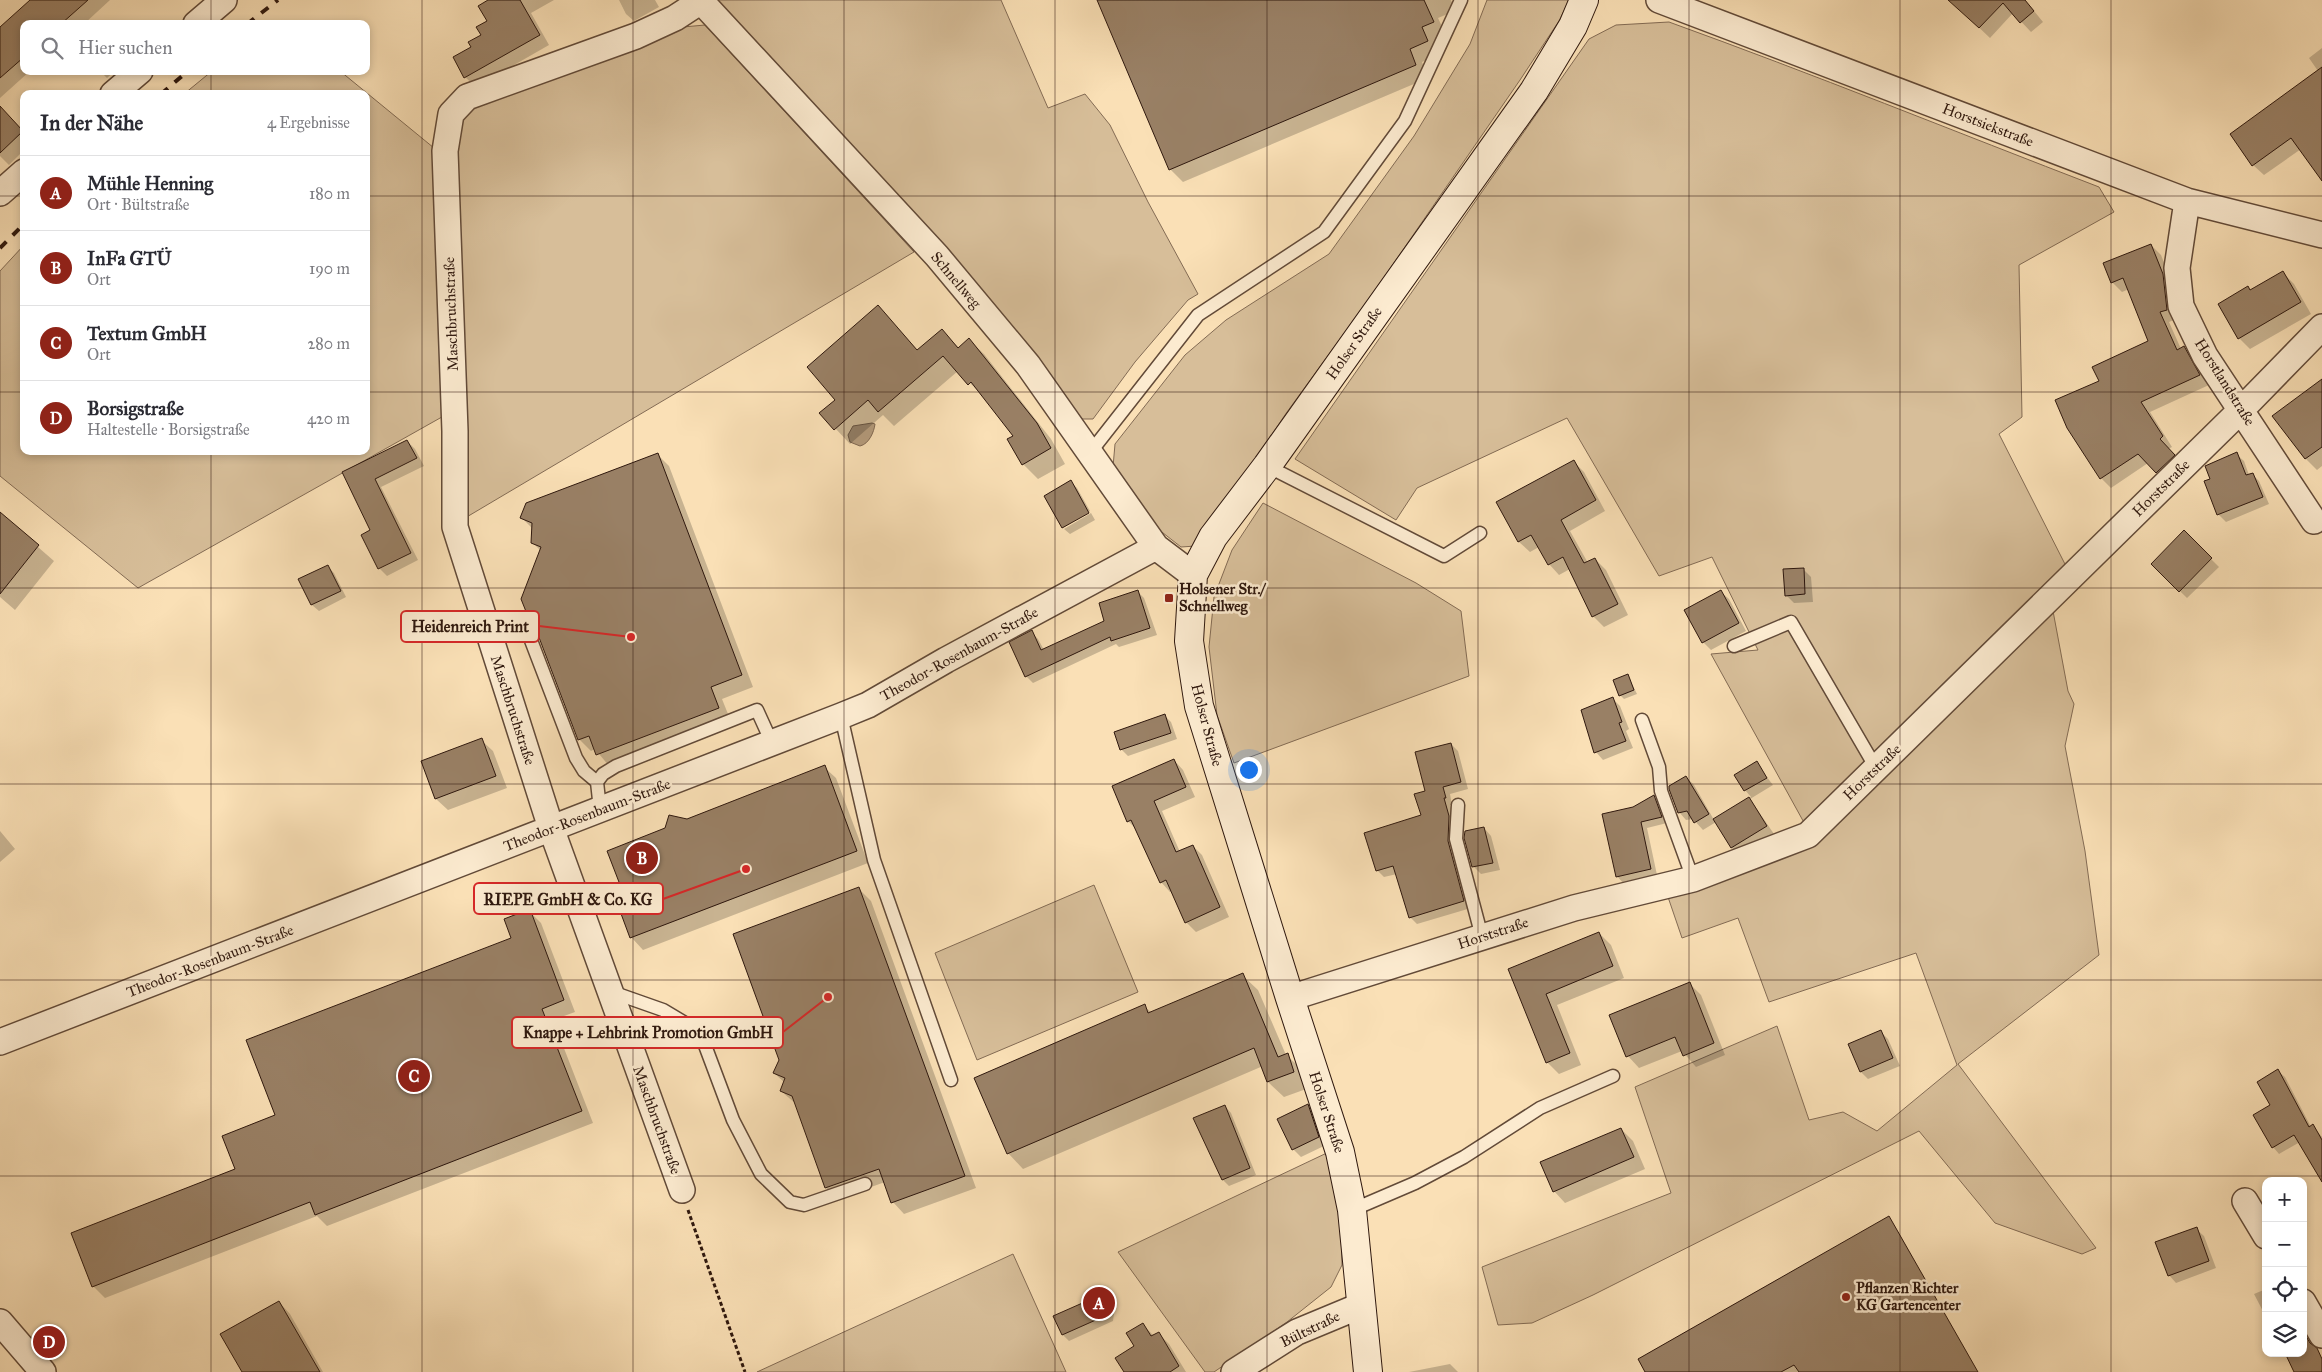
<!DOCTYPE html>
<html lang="de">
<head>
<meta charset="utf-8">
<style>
  body { margin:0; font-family:"IM FELL Great Primer",serif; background:#f7f7f7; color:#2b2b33 }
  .controls { position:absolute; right:15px; bottom:15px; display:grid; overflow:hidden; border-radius:10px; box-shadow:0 2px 8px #0003 }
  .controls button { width:45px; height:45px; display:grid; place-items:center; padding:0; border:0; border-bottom:1px solid #e1e1e2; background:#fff; color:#2b2b33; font:25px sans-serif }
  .you { position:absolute; left:1248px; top:769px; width:18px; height:18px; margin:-12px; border:4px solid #fff; border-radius:50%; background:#1a73e8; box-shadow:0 0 0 8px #1a73e833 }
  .badge { display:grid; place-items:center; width:32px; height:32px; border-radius:50%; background:#8f2418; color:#fff; font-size:16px; font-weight:700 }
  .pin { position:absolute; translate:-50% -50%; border:2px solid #fff; box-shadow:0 1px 5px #0006 }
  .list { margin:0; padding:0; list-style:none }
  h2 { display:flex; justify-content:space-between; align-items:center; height:65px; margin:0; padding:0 20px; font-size:21px }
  h2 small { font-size:16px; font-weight:400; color:#7c7c81 }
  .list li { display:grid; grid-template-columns:32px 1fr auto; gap:15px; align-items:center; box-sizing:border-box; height:75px; padding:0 20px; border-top:1px solid #e1e1e2 }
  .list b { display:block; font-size:19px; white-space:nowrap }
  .list p { margin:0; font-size:16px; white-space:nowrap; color:#7c7c81 }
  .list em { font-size:16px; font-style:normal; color:#7c7c81 }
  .icon { flex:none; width:28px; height:28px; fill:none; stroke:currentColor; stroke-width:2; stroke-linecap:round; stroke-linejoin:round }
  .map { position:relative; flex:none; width:2322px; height:1372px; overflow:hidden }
  .search { position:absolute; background:#fff; box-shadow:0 2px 8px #0003; left:20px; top:20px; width:350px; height:55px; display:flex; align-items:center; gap:12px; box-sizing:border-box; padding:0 18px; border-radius:10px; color:#7c7c81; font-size:19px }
  .panel { position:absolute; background:#fff; box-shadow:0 2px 8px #0003; left:20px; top:90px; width:350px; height:365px; border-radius:10px }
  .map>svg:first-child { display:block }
  .green { fill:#d7be99; stroke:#836b54 }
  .water { fill:#b59c7d; stroke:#7f6751 }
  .shadow { fill:#0003 }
  .building { fill:#998065; stroke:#2f180e }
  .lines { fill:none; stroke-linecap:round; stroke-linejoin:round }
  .service-casing { stroke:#624a38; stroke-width:15 }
  .minor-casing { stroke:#624a38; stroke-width:28 }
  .secondary-casing { stroke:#2f180e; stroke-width:30 }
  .path { stroke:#2f180e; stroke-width:3; stroke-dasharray:4 2.5; stroke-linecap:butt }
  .service { stroke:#fcebd0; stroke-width:12 }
  .minor { stroke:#fcebd0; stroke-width:25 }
  .secondary { stroke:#fcebd0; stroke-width:28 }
  .rail { stroke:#2f180e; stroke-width:4; stroke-dasharray:9 9; stroke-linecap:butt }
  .grid { fill:none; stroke:#2f180e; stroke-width:1; stroke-opacity:0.55 }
  .poi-dot { fill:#8f2418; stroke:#fcebd0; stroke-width:2 }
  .labels { text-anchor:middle; stroke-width:5; stroke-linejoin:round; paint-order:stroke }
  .street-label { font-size:15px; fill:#2f180e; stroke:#fcebd0 }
  .poi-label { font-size:15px; font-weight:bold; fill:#2f180e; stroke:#fcebd0; text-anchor:start }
  .leader { fill:none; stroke:#d62828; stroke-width:2 }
  .callout-dot { fill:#d62828; stroke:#fcebd0; stroke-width:2 }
  .callout { fill:#fcebd0; stroke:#d62828; stroke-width:2 }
  .callout-label { font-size:16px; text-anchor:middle; font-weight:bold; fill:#2f180e }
</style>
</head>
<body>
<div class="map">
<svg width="2322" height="1372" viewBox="0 0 2322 1372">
  <rect width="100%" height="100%" fill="#fae0b6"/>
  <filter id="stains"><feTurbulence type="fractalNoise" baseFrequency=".004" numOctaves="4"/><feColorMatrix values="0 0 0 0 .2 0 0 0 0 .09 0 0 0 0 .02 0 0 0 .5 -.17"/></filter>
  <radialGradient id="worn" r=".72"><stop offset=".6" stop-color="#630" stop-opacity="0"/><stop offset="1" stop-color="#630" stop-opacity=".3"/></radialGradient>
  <path class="green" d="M712 0H1001L1048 108 1085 94 1110 125 1148 202 1198 294 1188 300 1135 362 1093 419H1082Z
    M1487 0H1569L1559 21 1520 80 1369 299 1287 412 1196 546 1181 547 1158 529 1113 467 1115 444 1185 355 1226 320 1329 254 1414 136 1470 44Z
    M1669 22C1813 74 1956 132 2099 187L2114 212 2019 265 2022 417 1999 434 2069 572 1807 828 1711 654 1758 650 1712 557 1659 576 1567 418 1417 488 1396 520 1295 459 1589 39 1616 25Z
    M705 25 914 252 465 518 452 150 462 116 482 100 683 27Z
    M212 71H340L434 148 449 413 138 588 0 476V271L24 245V451H366V94H184Z
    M1263 503 1416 583 1461 611 1469 676 1234 763 1217 715 1209 647 1214 597 1232 550Z
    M2053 611 2068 691 2074 704 2065 746 2085 851 2099 955 1958 1064 2096 1248 2082 1254 1995 1223 1919 1131 1593 1295 1532 1323 1498 1325 1482 1267 1671 1193 1635 1087 1777 1026 1809 1120 1843 1112 1877 1131 1957 1065 1916 953 1769 1002 1738 918 1682 938 1668 897 1816 845Z
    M1094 885 1138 992 977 1060 935 953Z
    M1331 1151 1341 1224 1342 1265 1331 1287 1287 1322 1214 1372H1205L1118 1252Z
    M1013 1254 1066 1372H757Z"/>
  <path class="water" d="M872 423 875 424C874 432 869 444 860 446L850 442 848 435 853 426Z"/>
  <path class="shadow" d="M32 0H110L84 24H24V71H30L0 98V29Z
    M490 0H554L531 13 549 45 476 87 465 77 473 47 489 22Z
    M619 0H655L659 7 634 21 626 14Z
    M1099 0H1451L1455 11 1438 18 1446 35 1434 40 1440 54 1422 62 1428 78 1183 182 1170 169Z
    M1950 0H2025L2043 22 2031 32 2013 13 1990 38Z
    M2322 48V176L2301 149 2264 175 2253 165 2318 71 2309 58Z
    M100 71H115L107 78Z
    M0 107 24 132V150L9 165 0 156Z
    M2151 245 2161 255 2173 285 2176 319 2169 322 2181 349 2184 348 2194 358 2209 385 2150 412 2172 447 2168 449 2184 465 2167 482 2148 463 2111 488 2101 478V382L2149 341 2129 289 2122 292 2112 282Z
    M2283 273 2294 284 2311 314 2250 349 2239 338 2248 287 2251 291Z
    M878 307 918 351 942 331 959 348 969 340 984 354 1051 439 1065 464 1038 479 1023 464 1015 436 985 398 958 371 894 426 883 415 850 444 821 413 836 400Z
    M2322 380V466L2317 470 2306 459 2274 416Z
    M407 441 415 449 424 466 381 487 418 560 387 576 379 568 363 535 372 530 344 473Z
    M657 454 669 466 753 687 722 699 730 719 609 766 595 749 591 751 579 739 541 551 532 542 533 529 522 518Z
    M2236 454 2244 461 2249 475 2252 474 2259 481 2269 504 2226 522 2218 514 2212 479Z
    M1574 462 1584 472 1605 511 1570 531 1588 563 1595 559 1606 570 1628 615 1604 627 1593 616 1570 569 1559 575 1549 564 1539 547 1530 552 1519 542 1498 503Z
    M1071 482 1077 488 1090 511 1063 528 1045 496Z
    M1091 513 1095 520 1070 534 1064 529Z
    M0 514 54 561 15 610 0 597Z
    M2184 532 2219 567 2187 598 2152 564Z
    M328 567 334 573 346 597 319 611 312 605 300 580Z
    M1803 569 1811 577 1813 602 1794 603 1786 595Z
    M1137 591 1144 598 1157 635 1119 647 1116 644 1033 683 1026 676 1031 632 1038 639 1044 650 1106 622Z
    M1721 592 1729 599 1746 631 1711 650 1703 642Z
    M1628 676 1637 694 1624 699 1620 695Z
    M1613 699 1620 706 1629 729 1626 731 1633 748 1603 760 1596 752Z
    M1165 716 1171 722 1177 739 1128 756 1121 749Z
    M481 740 493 751 507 788 448 810 436 799 423 762Z
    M1451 744 1458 751 1468 789 1450 794 1452 805H1450L1456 824 1471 908 1417 924 1410 917 1397 874 1384 877 1377 870 1423 816 1426 792Z
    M1174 760 1183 770 1195 797 1162 811 1180 852 1193 846 1202 855 1229 917 1196 932 1186 922 1172 891 1170 892 1161 882 1138 831 1128 821Z
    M1756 763 1773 785 1750 799 1774 834 1739 855 1732 848 1716 822 1703 830 1693 819 1686 820 1679 812 1686 777 1694 785 1714 820 1751 797 1745 790Z
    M824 767 836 778 868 863 643 950 632 938 622 912 631 909 687 821Z
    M1654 796 1660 803 1667 823 1647 828 1657 875 1623 883 1617 876 1633 808Z
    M1484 828 1491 836 1500 870 1481 874 1473 866Z
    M0 831 15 849 0 862Z
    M859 889 871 901 976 1188 904 1214 893 1202 885 1182 838 1199 826 1188 796 1104 781 1091 785 1083 774 1073Z
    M529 911 541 923 575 1012 553 1020 593 1123 327 1226 317 1216 105 1298 93 1286 237 1170 277 1116 513 938Z
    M1599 933 1611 945 1624 978 1557 1005 1581 1065 1559 1074 1547 1062 1509 970Z
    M1242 975 1258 990 1286 1055 1303 1070 1309 1088 1284 1097 1268 1082 1263 1066 1023 1169 1008 1153 1144 1006 1152 1013Z
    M1689 983 1701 995 1725 1055 1696 1067 1682 1051 1639 1068 1628 1056 1610 1015Z
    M1881 1032 1888 1039 1900 1066 1868 1079 1861 1072 1850 1045Z
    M2278 1071 2285 1077 2311 1127 2313 1126 2322 1137V1176L2300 1142 2279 1154 2273 1147 2272 1106Z
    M1308 1105 1315 1113 1326 1145 1301 1157 1294 1150 1278 1120Z
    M1225 1106 1231 1113 1256 1175 1229 1186 1223 1180Z
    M1621 1129 1633 1141 1645 1169 1565 1203 1554 1191Z
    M1888 1217 1978 1372H1646Z
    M2196 1229 2204 1236 2216 1268 2176 1283 2169 1275Z
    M2266 1289V1317L2254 1294Z
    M1109 1301 1115 1307 1113 1321 1069 1341 1063 1335 1055 1317Z
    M279 1302 290 1314 323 1372H244Z
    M1143 1325 1154 1336 1158 1333 1169 1344 1186 1372H1125Z
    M1450 1364 1458 1372H1409Z"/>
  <path class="building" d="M30 0H88L61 24H24V57L0 78V27Z
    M488 0H520L540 35 464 78 453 57 471 47 468 42 481 35 476 27 487 21 478 6Z
    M1097 0H1424L1434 22 1422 27 1428 41 1410 49 1416 65 1169 170Z
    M1948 0H2025L2034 11 2020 23 2003 3 1979 28Z
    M2322 67V181L2291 138 2252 166 2230 134Z
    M0 106 23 131 0 153Z
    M2151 244 2163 274 2167 310 2160 312 2177 350 2184 346 2200 375 2141 402 2163 436 2160 439 2175 455 2156 473 2138 454 2100 479 2067 428 2055 400 2099 381 2092 367 2148 341 2123 278 2111 283 2103 263Z
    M2283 271 2301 302 2238 339 2218 304 2248 286 2250 290Z
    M878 305 917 350 942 329 958 348 969 338 1037 423 1051 448 1022 465 1007 439 1013 436 971 382 968 385 943 356 878 412 868 400 834 430 819 413 835 400 807 367Z
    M2322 379V447L2305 459 2272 416Z
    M407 440 417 458 375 479 411 553 378 569 361 535 370 530 342 472Z
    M2237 452 2246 475 2253 473 2263 497 2217 515 2204 481 2210 479 2205 466Z
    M658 453 742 675 711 687 719 708 596 755 589 736 578 740 532 619 527 614 521 599 541 547 531 543 532 523 520 518 526 503Z
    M1574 460 1596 500 1561 520 1584 563 1595 558 1618 604 1592 617 1563 557 1548 565 1531 535 1518 542 1496 502Z
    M1071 480 1089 513 1062 528 1044 496Z
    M0 512 39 545 0 594Z
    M2184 530 2212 558 2179 592 2151 564Z
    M328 565 341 591 311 605 298 579Z
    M1804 568 1805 594 1785 596 1783 569Z
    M1138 590 1150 628 1111 641 1110 637 1025 677 1009 642 1032 630 1041 650 1104 621 1099 603Z
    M1721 590 1739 623 1702 643 1684 610Z
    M1628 674 1634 690 1619 696 1613 680Z
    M1613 697 1622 722 1619 723 1626 741 1594 753 1581 710Z
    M1165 714 1171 733 1120 750 1114 732Z
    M482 738 496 776 435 799 421 761Z
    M1451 743 1461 782 1443 787 1446 798H1444L1449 816 1448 841 1464 901 1409 918 1393 866 1376 871 1364 833 1421 815 1414 794 1425 791 1415 752Z
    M1174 759 1186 787 1154 801 1176 852 1193 845 1220 907 1185 923 1166 880 1160 883 1131 820 1127 822 1112 786Z
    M1757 761 1767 778 1744 791 1734 775Z
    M825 765 857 851 630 938 620 911 629 908 607 851 665 828 669 815 687 819Z
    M1686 776 1709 814 1694 823 1687 811 1678 813 1669 789V786Z
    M1654 795 1662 817 1641 822 1651 869 1616 877 1602 814 1633 807Z
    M1749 797 1767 826 1731 848 1713 819Z
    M1484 827 1493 863 1472 867 1464 838 1465 831Z
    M859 887 965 1176 891 1203 879 1169 825 1188 792 1096 780 1091 785 1078 773 1073 779 1060 733 934Z
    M530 909 564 1000 542 1009 582 1111 315 1215 310 1202 92 1287 71 1233 235 1169 222 1136 275 1115 246 1040 511 938 504 919Z
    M1599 932 1613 966 1546 994 1570 1053 1546 1063 1508 969Z
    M1243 973 1278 1057 1288 1053 1294 1072 1267 1082 1254 1048 1007 1154 974 1078 1145 1004 1148 1013Z
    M1690 982 1714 1043 1683 1056 1675 1037 1626 1057 1609 1015Z
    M1881 1030 1893 1058 1860 1072 1848 1044Z
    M2278 1069 2309 1127 2313 1124 2322 1140V1182L2294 1135 2272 1148 2253 1115 2270 1105 2257 1082Z
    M1308 1104 1319 1137 1292 1150 1277 1119Z
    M1225 1105 1250 1168 1222 1180 1193 1118Z
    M1621 1128 1634 1157 1553 1192 1540 1162Z
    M1889 1216 1978 1372H1799L1794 1365 1781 1372H1645L1638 1359Z
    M2197 1227 2209 1261 2168 1276 2155 1242Z
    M1100 1292 1110 1300 1107 1315 1062 1335 1053 1316 1087 1301 1092 1294Z
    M279 1301 320 1372H242L220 1334Z
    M1143 1323 1151 1336 1159 1332 1179 1366 1170 1372H1124L1115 1358 1134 1346 1126 1333Z
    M2303 1331 2310 1343 2317 1348 2322 1359V1372H2294L2285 1353H2303Z"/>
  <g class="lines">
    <defs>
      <path id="service" d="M1089 454 1198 315 1324 232 1405 121 1461 0
        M1267 466 1444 556 1480 533
        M488 633 524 622 576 758 584 771 597 782
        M1734 646 1791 622 1876 768
        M841 716 874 860 951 1080
        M1642 720 1659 767 1661 791 1693 879
        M1458 805 1456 839 1482 937
        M600 809 597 782 603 774 616 766 757 710 772 743
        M609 991 663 1010 700 1032 733 1120 761 1174 790 1202 804 1205 865 1184
        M1352 1210 1415 1183 1464 1157 1540 1108 1613 1076"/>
      <path id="minor" d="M700 0 937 256 1028 365 1156 547 1193 575
        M1659 0 2187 201 2322 235
        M196 24 224 0
        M113 94 140 71
        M0 193 24 172
        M2187 201 2177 268 2181 306 2205 356 2314 521
        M1290 998 1574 908 1693 879 1808 835 2242 409 2322 327
        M0 1042 841 716 868 705 946 660 1156 547
        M682 1190 551 828 455 527V431L445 151 451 114 467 97 636 36 675 18 701 1
        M2245 1201 2266 1236
        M2303 1302 2322 1335
        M0 1322 43 1372
        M1234 1372 1297 1332 1362 1305"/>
      <path id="secondary" d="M1368 1372 1352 1210 1340 1152 1290 998 1199 706 1189 641 1193 575 1213 537 1267 466 1534 91 1573 26 1584 0"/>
    </defs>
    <use href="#service" class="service-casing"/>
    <use href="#minor" class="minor-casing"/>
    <use href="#secondary" class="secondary-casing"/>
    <path class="path" d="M688 1210 745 1372"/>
    <use href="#service" class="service"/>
    <use href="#minor" class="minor"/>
    <use href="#secondary" class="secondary"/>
    <path class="rail" d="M247 24 278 0
      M161 94 188 71
      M0 248 24 224"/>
  </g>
  <path class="grid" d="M211 0V24M422 0V1372M633 0V1372M844 0V1372M1055 0V1372M1267 0V1372M1478 0V1372M1689 0V1372M1900 0V1372M2111 0V1372M211 71V94M0 196H24M366 196H2322M0 392H24M366 392H2322M211 451V1372M0 588H2322M0 784H2322M0 980H2322M0 1176H2322"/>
  <g class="poi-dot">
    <rect x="1164" y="593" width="10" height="10" rx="2.5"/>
    <circle cx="1846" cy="1297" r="5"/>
  </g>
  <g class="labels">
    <g class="street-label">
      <text transform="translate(1988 125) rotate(21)" y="5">Horstsiekstraße</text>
      <text transform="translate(956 280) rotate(50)" y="5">Schnellweg</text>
      <text transform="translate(451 314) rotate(-92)" y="5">Maschbruchstraße</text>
      <text transform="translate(1354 343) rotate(-55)" y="5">Holser Straße</text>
      <text transform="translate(2225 382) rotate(58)" y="5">Horstlandstraße</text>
      <text transform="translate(2161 488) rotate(-45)" y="5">Horststraße</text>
      <text transform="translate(959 654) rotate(-29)" y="5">Theodor-Rosenbaum-Straße</text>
      <text transform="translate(513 710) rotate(72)" y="5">Maschbruchstraße</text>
      <text transform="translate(1207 725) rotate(75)" y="5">Holser Straße</text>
      <text transform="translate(1872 772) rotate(-44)" y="5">Horststraße</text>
      <text transform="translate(587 815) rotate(-21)" y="5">Theodor-Rosenbaum-Straße</text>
      <text transform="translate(1493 933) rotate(-18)" y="5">Horststraße</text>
      <text transform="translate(210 961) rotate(-21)" y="5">Theodor-Rosenbaum-Straße</text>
      <text transform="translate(1327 1112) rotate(72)" y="5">Holser Straße</text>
      <text transform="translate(657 1120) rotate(70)" y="5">Maschbruchstraße</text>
      <text transform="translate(1310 1329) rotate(-26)" y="5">Bültstraße</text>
    </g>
    <g class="poi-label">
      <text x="1179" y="594">Holsener Str./<tspan x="1179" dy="17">Schnellweg</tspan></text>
      <text x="1856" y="1293">Pflanzen Richter<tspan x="1856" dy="17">KG Gartencenter</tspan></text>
    </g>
  </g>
  <path class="leader" d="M631 637L539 626M746 869L663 899M828 997L783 1032"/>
  <g class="callout-dot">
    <circle cx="631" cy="637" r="5"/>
    <circle cx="746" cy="869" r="5"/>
    <circle cx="828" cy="997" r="5"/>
  </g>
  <g class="callout">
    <rect x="401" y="611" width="138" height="31" rx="5"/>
    <rect x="474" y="883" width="189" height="31" rx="5"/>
    <rect x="512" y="1017" width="271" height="31" rx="5"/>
  </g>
  <g class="callout-label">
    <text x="470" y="632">Heidenreich Print</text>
    <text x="568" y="905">RIEPE GmbH &amp; Co. KG</text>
    <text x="648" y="1038">Knappe + Lehbrink Promotion GmbH</text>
  </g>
  <rect width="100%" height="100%" filter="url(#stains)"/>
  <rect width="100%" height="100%" fill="url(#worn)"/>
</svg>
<div class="controls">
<button>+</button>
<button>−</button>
<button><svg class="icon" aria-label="locate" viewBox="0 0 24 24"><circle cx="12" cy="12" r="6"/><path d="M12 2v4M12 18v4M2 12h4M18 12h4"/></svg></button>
<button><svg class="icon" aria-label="layers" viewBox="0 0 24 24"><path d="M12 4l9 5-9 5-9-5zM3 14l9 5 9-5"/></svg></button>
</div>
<div class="you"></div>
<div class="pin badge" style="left:1099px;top:1303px">A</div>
<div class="pin badge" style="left:642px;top:858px">B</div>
<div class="pin badge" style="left:414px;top:1076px">C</div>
<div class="pin badge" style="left:49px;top:1342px">D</div>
<div class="search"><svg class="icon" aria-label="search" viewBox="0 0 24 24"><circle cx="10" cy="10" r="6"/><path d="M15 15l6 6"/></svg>Hier suchen</div>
<section class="panel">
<h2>In der Nähe<small>4 Ergebnisse</small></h2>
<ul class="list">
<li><span class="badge">A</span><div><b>Mühle Henning</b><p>Ort · Bültstraße</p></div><em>180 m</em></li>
<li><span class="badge">B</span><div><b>InFa GTÜ</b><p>Ort</p></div><em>190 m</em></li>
<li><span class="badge">C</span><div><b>Textum GmbH</b><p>Ort</p></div><em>280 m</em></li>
<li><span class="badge">D</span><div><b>Borsigstraße</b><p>Haltestelle · Borsigstraße</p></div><em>420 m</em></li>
</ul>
</section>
</div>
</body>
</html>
